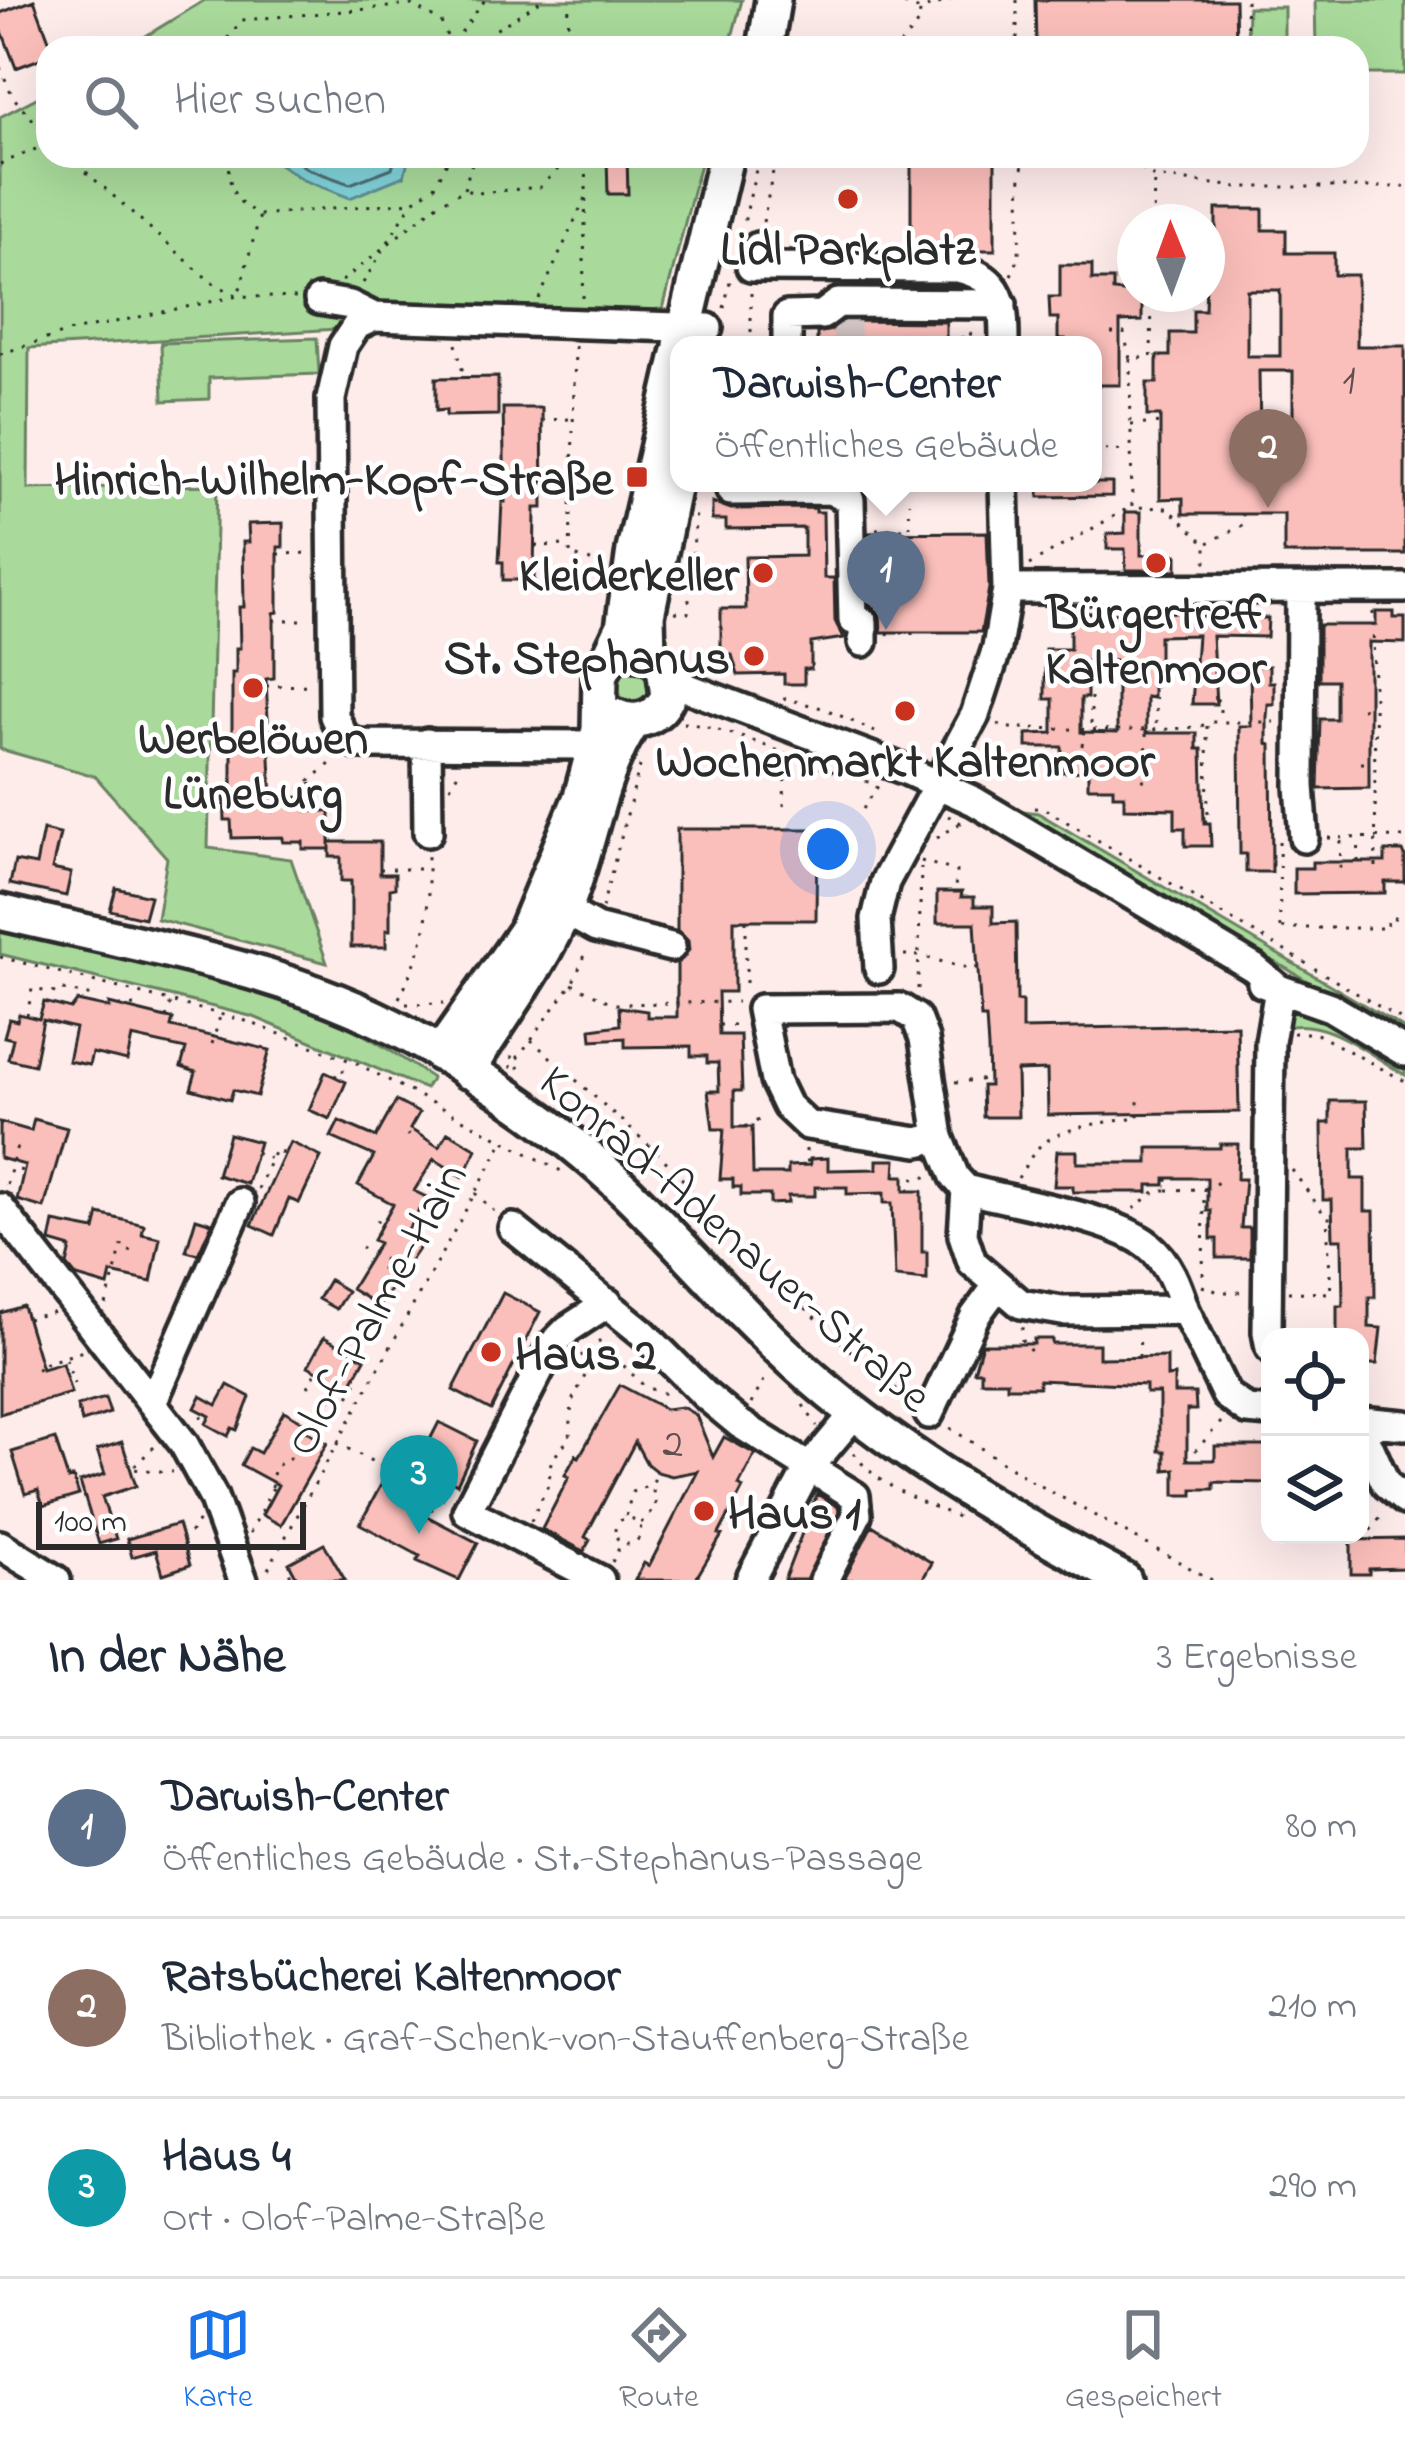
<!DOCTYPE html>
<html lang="de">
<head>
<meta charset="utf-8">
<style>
  body { margin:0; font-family:"Indie Flower",sans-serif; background:#f2f2f3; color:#1f2937 }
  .controls { position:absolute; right:36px; bottom:36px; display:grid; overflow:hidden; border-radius:24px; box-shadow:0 12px 48px #0002 }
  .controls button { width:108px; height:108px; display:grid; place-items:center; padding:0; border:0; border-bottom:3px solid #e0e1e3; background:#fff; color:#1f2937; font:60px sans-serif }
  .compass { position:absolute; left:1117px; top:204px; width:108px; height:108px; border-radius:50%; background:#fff; box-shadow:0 12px 48px #0002; rotate:359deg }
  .scale { position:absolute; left:36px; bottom:30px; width:270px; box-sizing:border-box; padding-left:12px; border:6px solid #2b2b2b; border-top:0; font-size:33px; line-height:42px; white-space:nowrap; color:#2b2b2b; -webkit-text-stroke:9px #fff; paint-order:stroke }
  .you { position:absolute; left:828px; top:849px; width:42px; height:42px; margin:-30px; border:9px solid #fff; border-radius:50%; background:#1a73e8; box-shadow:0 0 0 18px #1a73e833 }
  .badge { display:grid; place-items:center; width:78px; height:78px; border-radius:50%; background:#1a73e8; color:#fff; font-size:39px; font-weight:700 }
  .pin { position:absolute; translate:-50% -99px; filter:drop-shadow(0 3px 6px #0008) }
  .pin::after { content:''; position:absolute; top:63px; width:42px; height:36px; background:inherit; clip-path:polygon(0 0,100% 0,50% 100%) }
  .popup { position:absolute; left:670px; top:336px; width:432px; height:156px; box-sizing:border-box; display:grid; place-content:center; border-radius:24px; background:#fff; filter:drop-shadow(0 3px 9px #0005); font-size:39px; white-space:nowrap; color:#747a83 }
  .popup b { font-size:45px; color:#1f2937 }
  .popup::after { content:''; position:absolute; left:50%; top:100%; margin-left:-24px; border:24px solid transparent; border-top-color:#fff }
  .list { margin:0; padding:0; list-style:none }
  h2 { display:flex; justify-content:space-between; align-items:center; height:156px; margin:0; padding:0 48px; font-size:51px }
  h2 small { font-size:39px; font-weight:400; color:#747a83 }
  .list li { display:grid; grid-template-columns:78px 1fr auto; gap:36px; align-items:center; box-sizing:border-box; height:180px; padding:0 48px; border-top:3px solid #e0e1e3 }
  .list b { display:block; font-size:45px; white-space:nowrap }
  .list p { margin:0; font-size:39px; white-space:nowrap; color:#747a83 }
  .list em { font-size:39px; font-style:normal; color:#747a83 }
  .icon { flex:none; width:66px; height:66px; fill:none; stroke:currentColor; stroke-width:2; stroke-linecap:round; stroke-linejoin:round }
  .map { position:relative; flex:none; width:1405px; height:1580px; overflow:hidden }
  .search { position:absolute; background:#fff; box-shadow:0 12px 48px #0002; left:36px; right:36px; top:36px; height:132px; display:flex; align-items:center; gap:30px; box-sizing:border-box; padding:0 42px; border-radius:36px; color:#747a83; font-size:45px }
  .sheet { height:696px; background:#fff }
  nav { display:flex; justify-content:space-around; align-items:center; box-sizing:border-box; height:168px; border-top:3px solid #e0e1e3; background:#fff; font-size:33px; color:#747a83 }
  nav a { display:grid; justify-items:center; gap:6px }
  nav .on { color:#1a73e8 }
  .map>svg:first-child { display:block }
  .green { fill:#a9da9b; stroke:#6a8263; stroke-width:3 }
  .water { fill:#81d2da; stroke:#5f8f94; stroke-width:3 }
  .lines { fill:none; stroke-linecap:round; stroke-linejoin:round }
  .shore { stroke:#4d6e71; stroke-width:3 }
  .building { fill:#fbbfbb; stroke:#2b2b2b; stroke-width:3; fill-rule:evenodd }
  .minor-tunnel { stroke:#d4c5c5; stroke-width:27; stroke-dasharray:27 14; stroke-linecap:butt }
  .minor-casing { stroke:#2b2b2b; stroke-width:36 }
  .major-casing { stroke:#2b2b2b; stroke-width:42 }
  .path { stroke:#2b2b2b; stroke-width:3; stroke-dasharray:3 9; stroke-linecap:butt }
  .minor { stroke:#fff; stroke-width:27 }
  .major { stroke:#fff; stroke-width:33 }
  .poi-dot { fill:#c8321e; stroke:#fff; stroke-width:4.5 }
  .labels { text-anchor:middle; stroke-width:9; stroke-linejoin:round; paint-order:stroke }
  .number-label { font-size:42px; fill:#5f504f }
  .poi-label { font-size:48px; font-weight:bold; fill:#2b2b2b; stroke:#fff }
  .street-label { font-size:48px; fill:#2b2b2b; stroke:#fff }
</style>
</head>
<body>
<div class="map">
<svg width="1405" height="1580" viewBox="0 0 1405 1580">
  <rect width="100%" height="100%" fill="#feeceb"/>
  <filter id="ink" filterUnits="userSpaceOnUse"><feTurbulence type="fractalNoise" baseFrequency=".00833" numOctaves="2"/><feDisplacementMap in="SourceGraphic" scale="24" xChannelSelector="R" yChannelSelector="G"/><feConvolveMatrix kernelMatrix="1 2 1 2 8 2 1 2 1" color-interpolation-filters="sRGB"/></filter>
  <g filter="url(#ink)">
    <path class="green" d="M205 0H742L729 48H126Z
      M1315 0H1405V74H1357V48H1316Z
      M1248 7H1284V48H1247Z
      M48 92V156H268L303 180 404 176 409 156H702L663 309 29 348 28 489 217 485 208 848 291 859 327 963 157 919 167 858 95 776 0 749V117Z
      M317 338 319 374 209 378V399L163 401 161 343Z
      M616 686a18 18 0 1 1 36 0a18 18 0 1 1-36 0Z
      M1009 809 1038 813 1405 1029V1039L1030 816 1005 812Z
      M0 929C107 954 218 973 320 1014 361 1030 396 1054 432 1078L425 1089 254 1017 0 954Z
      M1302 1011 1329 1018 1405 1063V1075C1370 1055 1322 1013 1280 1029L1286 1015Z"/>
    <path class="water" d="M268 156H409L404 176 350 198 303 180Z"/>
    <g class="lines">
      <path class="shore" d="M289 156 308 169 350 184 392 168 396 156"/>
    </g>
    <path class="building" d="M34 0 52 48H48V56L16 68 0 26V13Z
      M1035 0H1235L1236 47 1036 48Z
      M911 156H995V250H911Z
      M607 157H627L628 194H608Z
      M1216 209H1263V230H1286V253H1334V275H1357V346H1405V554H1284V514H1183V498L1160 499V416H1147V383H1157V356H1170V333H1193V310H1205L1207 254H1216ZM1247 290H1280V356H1247ZM1259 371H1293V437H1260Z
      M1060 265H1092V280H1113V291L1142 294V321L1120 322V385H1093V345H1065V339H1058V318H1050L1049 297H1060Z
      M844 321 946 322V345H817V333L842 328Z
      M498 377V415L446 416V410L436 411V378Z
      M503 408H542L543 508H535L534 580H503V562H499L502 502H505Z
      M1039 483H1112V496L1039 497Z
      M712 502 731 509 816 508V512H823L824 578H834L835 621 844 638 811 643V669H804V684H784V674L738 675 732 655H721V609H746L745 557 804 556V528L726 529V520H712Z
      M1125 512H1141V555H1177V570H1126L1125 549H1107V534L1125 533Z
      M283 523V547H278V612L274 613V678L266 679 272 798 307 797V811H330V849H303V842H283V837L232 838 231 820H225L224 791H232V673H236V648H240L239 607H244L243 542H249L248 524Z
      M987 532 989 588 981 632H881L880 614 871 606 869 533Z
      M1196 612V617L1252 612V618H1268L1267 637 1212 636 1216 704H1192L1197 635 1159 636V661H1153V698L1146 697V733H1197V749H1202L1204 823H1210L1211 846H1185V828H1175V809L1124 808V795H1113V787H1088V771L1062 772V747H1027V734L1053 733V699H1045V649H1070V613ZM1087 661H1117V733L1081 732V698H1087Z
      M1376 612H1394V618H1405V643L1369 642V788L1318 789 1320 719H1336V680H1319V625H1376Z
      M1250 666H1269V682H1274V704H1268L1267 717V744L1271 745 1272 872H1246V854H1240L1239 726H1251Z
      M677 829H817L816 920H734V992H718L719 1035H740L742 1091H734V1127H752L753 1174H788V1166L810 1165V1159L828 1158V1170L877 1169V1160H896L895 1176H904V1191H922V1252H927V1280L895 1277 892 1203H884V1193L847 1194V1187H815V1196H788V1203L770 1204V1195H741V1187H733V1179H720L724 1129H713L708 1091H719L718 1063H707V1056H691V1046L625 1047V1038L592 1040 591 1029 620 1025 619 1007 647 1011V1017H677V964L689 950 688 941 677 930Z
      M43 830 60 834 52 869 71 873 66 896 10 884 15 861 36 865Z
      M330 842H380V874H395V888L390 889V930H386V947H351V881H341V857H330Z
      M1385 851H1403L1405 856V882H1385V893L1294 894V868H1312V862H1385Z
      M116 888 150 896 144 918 110 910Z
      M937 892H962L961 897H974V906H993V923L1016 922 1017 1001H1022V1029L1237 1025 1239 1112 1048 1115 1047 1070 1017 1071 1018 1117H983L982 1086H989L988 1048 986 1018H981L975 923H937Z
      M77 1001 109 1008V1004L166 1018 173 1019 171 1027 270 1050 257 1096 233 1090 230 1100 191 1089 196 1072 181 1067 186 1049 132 1037 127 1061 92 1053 89 1065 68 1061 75 1028 43 1020 34 1065 8 1059 13 1039 4 1037 9 1019 17 1021 19 1014 39 1019 44 1002 71 1009Z
      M325 1072 346 1082 330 1119 309 1110Z
      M396 1101 419 1113 410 1129 439 1147 448 1132 477 1149 463 1177 434 1159 414 1191 426 1197 405 1235 422 1243 379 1306 351 1289 379 1243 373 1240 393 1204 358 1185 374 1156 331 1137 339 1121 376 1137Z
      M1330 1101H1366L1367 1148H1352V1179H1365V1211H1374L1375 1297H1369V1327L1381 1328 1377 1364H1360V1337H1337V1306H1343L1342 1239H1333L1332 1200H1323L1322 1123H1330Z
      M34 1119 67 1128 44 1208 17 1200 25 1165 0 1158V1122L31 1131Z
      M229 1134 259 1142 247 1184 217 1175Z
      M290 1142 321 1157 299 1203 289 1199 274 1235 252 1225Z
      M1220 1144H1238L1237 1179H1245L1241 1228H1250V1258H1217V1239H1211V1211H1207V1178H1165V1185H1148V1192H1073V1186H1054L1057 1151H1077V1163H1148V1148H1220Z
      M99 1214 144 1225 142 1234 160 1238 151 1282 111 1273 108 1286 77 1277 67 1265 71 1248 50 1242 54 1222 95 1230Z
      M196 1218 212 1223 198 1254 186 1251Z
      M329 1280 347 1291 336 1309 318 1299Z
      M503 1293 540 1312 491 1410 453 1390Z
      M23 1306 42 1369 62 1363 71 1393 0 1414V1313Z
      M324 1337 365 1359 349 1388 308 1366Z
      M1034 1339H1052V1344H1099V1358L1167 1357V1377L1174 1376V1393H1195L1196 1410H1187V1460H1215V1446H1270V1483L1214 1482V1489H1193V1495H1175V1469L1165 1470V1451H1159V1393H1146V1385L1039 1380V1387H1007V1381H981V1371H974L982 1344H1034Z
      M228 1385 250 1397 237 1430 232 1428 228 1436 206 1424 210 1416 195 1408 201 1396 217 1405Z
      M620 1385 665 1409 682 1407 696 1415 713 1457 724 1437 755 1454 739 1485 743 1488 719 1534 722 1535 695 1580H635L644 1563 649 1566 698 1471 672 1476 657 1472 647 1464 635 1442 585 1537 590 1540 584 1551 542 1529 569 1477 565 1475 576 1455 579 1457Z
      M105 1398 110 1413 82 1422 77 1406Z
      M284 1411 309 1425 306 1431 327 1443 281 1525 262 1515 278 1485 241 1465 250 1448 260 1453Z
      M439 1422 477 1441 457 1484 418 1463Z
      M55 1439 68 1479 73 1477 79 1495 43 1506 38 1490 25 1494 12 1452Z
      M122 1442 136 1486 102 1497 116 1539 99 1544 80 1482 105 1474 97 1450Z
      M382 1483 425 1505 421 1513 478 1543 459 1580 417 1561 420 1556 360 1524Z
      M817 1494 838 1507 839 1512 806 1580H784Z
      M178 1524 190 1565 163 1574 156 1550 132 1557 127 1539Z
      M872 1525 932 1563 922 1580H844Z
      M1405 1539V1568L1369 1569V1574H1351V1540Z
      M324 1544 345 1580H298L289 1563Z"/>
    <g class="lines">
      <path class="minor-tunnel" d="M847 317V345"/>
      <defs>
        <path id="minor" d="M758 247 751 267 958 268C1003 278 1004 304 1004 345
          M319 300 350 305 374 317 708 328
          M374 317 357 325 343 346 331 399 334 716 343 735 356 744 596 745
          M787 345V316L822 315 838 303 1002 304
          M731 491 830 490 850 500 853 620 863 622V642
          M1007 589 1405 588
          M1301 589 1300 786 1304 838
          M668 676 688 688 908 771 974 801 1254 968 1279 989
          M427 743 428 832
          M564 910 596 928 671 947
          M879 969 876 919 885 882 975 715 997 648 1007 589 1004 483
          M1262 983 1330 1007 1405 1052
          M939 1137 918 1142 807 1125 787 1106 775 1081 761 1009 900 1008 916 1018 924 1039 939 1137 955 1177 966 1189
          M966 1189 963 1235 972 1262 1021 1304 1062 1311 1185 1310 1226 1395 1247 1410 1270 1412
          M966 1189C1012 1202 1113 1217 1148 1245 1169 1262 1177 1286 1185 1310
          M0 1208 184 1444 213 1497 243 1580
          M513 1228 643 1333 705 1395 740 1424 855 1496 857 1515 824 1580
          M1270 1348 1267 1332 1270 1042 1279 989
          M152 1403 240 1203
          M929 1414 975 1316 997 1286
          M1360 1421 1405 1425
          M1360 1426 1386 1484 1405 1500
          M0 1545 56 1580
          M600 1580 467 1511 552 1345 568 1329 608 1303
          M750 1580 808 1469 855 1413"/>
        <path id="major" d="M765 48 773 0
          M681 345 726 156
          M648 654 647 615 679 460
          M615 716C637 726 658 718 668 696L664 667 648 654 629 652
          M0 912C136 945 282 966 407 1034 485 1077 563 1130 627 1192 690 1253 746 1321 812 1378 907 1460 1015 1521 1124 1580
          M440 1054 525 932 581 797 599 730 600 676 623 628 634 550 679 354
          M467 1071C501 1017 543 963 567 903 590 845 598 774 634 721"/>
      </defs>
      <use href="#minor" class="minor-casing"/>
      <use href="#major" class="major-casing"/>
      <path class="path" d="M893 0 920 10 951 0
        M1017 0V48
        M1246 0 1247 48
        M454 42 485 0
        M900 45 919 22 920 12
        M220 48 242 20 412 5 441 22 452 48
        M482 48 492 32 542 0
        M568 48 569 0
        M0 67 13 97 48 137
        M68 156 211 282 238 296 260 215
        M227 156C231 188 229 199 260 215L412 202 435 186 450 156
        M1139 156 1144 170 1154 177 1238 187H1405
        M0 164 48 144
        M464 189 474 156
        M763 222 776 156
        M1153 222 1154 178
        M742 232 759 156
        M388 242 411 204
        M1011 275 1019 258 1021 172 1026 156
        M342 281 439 203 464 190 478 193 540 187 571 156
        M363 283 383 250
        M751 293V345
        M1152 294 1151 357 1130 359 1132 507 1168 508 1206 544V563
        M583 298 587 156
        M539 299 585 198
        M724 308 731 277
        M1111 333H1124L1130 359
        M962 339V334H979
        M456 344 464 377
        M575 346 570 555 608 566
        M0 354 68 332 238 296 297 298
        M542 420 570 419
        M1131 425 1164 423
        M1093 449 1129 451
        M542 488 571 487
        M876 529H910L909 502
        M1208 543 1243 525V514
        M535 546 569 545
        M278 554 312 553
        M909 565 910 531
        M1029 565 1130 507
        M1155 611 1156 628
        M675 612 688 613 696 511
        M1373 612 1376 868
        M274 620H308
        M888 632 889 639
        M912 632V638
        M1091 661V725
        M1155 661 1156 725
        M266 686 313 685
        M783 698 826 709 875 732
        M1216 699 1220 702V719
        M1361 709 1372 708
        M683 723C743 729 811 770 873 783
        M998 724 1007 728C1043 727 1190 736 1212 722H1274
        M1082 746 1085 727
        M1361 763H1372
        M1142 780H1147L1146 729
        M311 783 312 811
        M450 787 460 769
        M784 806 785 760
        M1034 808 1045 809 1405 1022
        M863 809 878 786
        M272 812 336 759
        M948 816 961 823 964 819
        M1204 821H1208L1207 725
        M937 838 959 824
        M1328 838 1405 837
        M921 861 956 871 955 892
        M1358 862 1359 839
        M1340 868 1341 840
        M380 869H426
        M602 908 640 766
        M746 920V990
        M1280 928 1279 838H1283
        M1282 928H1387L1388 918H1405
        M904 955C932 955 956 970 984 968
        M0 957 246 1021 356 1063 565 1173
        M572 984 614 1004 737 1002
        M918 989 921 867
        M63 990 88 995 86 1003
        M399 998C430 935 428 921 428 852
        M406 1004 444 1003
        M119 1006H137
        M27 1016 32 989 56 993
        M166 1018 171 1002
        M719 1025H741
        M1293 1033H1315L1405 1081
        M531 1040 660 1155 772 1276 857 1357 912 1402
        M212 1044 221 1013
        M511 1056 522 1073
        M510 1068 572 984 587 951
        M335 1077 339 1069 352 1074
        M955 1082 989 1079
        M745 1127 765 1117
        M408 1134 409 1136
        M806 1149V1161H810
        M256 1152 271 1159
        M19 1170 27 1172
        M1292 1170 1327 1218H1332
        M1018 1178C1025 1167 1032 1153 1041 1145 1065 1125 1109 1122 1138 1118V1093
        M7 1185 17 1146 11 1145
        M258 1189 275 1150 284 1154
        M1204 1189 1219 1182
        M1167 1190 1204 1189 1203 1283
        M908 1191 914 1178 928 1177
        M475 1193 494 1211
        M1134 1209 1157 1190H1167V1178
        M376 1220 382 1224
        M361 1247 386 1261 379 1272
        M129 1251 134 1252
        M1202 1286 1219 1292H1243
        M1288 1292 1331 1293 1327 1218
        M106 1305 123 1242 119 1240
        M27 1319 54 1312
        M1022 1327V1340L1035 1357
        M598 1340 645 1387 669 1395
        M1139 1357 1140 1335
        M66 1359 74 1384
        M39 1370 37 1366 83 1351
        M308 1387 317 1370
        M329 1399 346 1402 359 1378 356 1376
        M751 1404 767 1375
        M803 1405 817 1426
        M200 1416 208 1420
        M950 1428 1030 1480 1212 1580
        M337 1443 444 1499
        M154 1447 131 1469 173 1472
        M854 1453C876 1487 926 1503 962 1519
        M1187 1460 1222 1421
        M272 1487 274 1468 292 1456
        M626 1516 632 1492 650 1485
        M615 1531a13 13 0 1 1 26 0a13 13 0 1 1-26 0Z
        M425 1521 438 1498
        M531 1521 549 1483 551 1461 570 1437 572 1401 588 1370 580 1350
        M641 1523 656 1507 652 1485 657 1472
        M250 1533 272 1489 275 1491
        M1363 1540 1384 1513
        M183 1543 199 1520
        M612 1562 621 1544
        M268 1569 502 1144
        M278 1580 294 1572"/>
      <use href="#minor" class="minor"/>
      <use href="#major" class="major"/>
    </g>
  </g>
  <g class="poi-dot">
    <circle cx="848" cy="199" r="12"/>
    <rect x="625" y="465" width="24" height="24" rx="6"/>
    <circle cx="1156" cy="563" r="12"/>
    <circle cx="763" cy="573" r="12"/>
    <circle cx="754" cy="656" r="12"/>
    <circle cx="253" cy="688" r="12"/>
    <circle cx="905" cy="711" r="12"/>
    <circle cx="491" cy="1352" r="12"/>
    <circle cx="704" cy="1511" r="12"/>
  </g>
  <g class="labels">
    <g class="number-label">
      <text x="1349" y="392">1</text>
      <text x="673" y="1456">2</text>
    </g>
    <g class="poi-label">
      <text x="848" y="264">Lidl Parkplatz</text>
      <text x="613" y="494" text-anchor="end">Hinrich-Wilhelm-Kopf-Straße</text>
      <text x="739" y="590" text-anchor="end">Kleiderkeller</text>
      <text x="1156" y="628">Bürgertreff<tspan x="1156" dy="55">Kaltenmoor</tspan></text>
      <text x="730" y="673" text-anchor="end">St. Stephanus</text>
      <text x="253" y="753">Werbelöwen<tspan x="253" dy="55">Lüneburg</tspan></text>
      <text x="905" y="776">Wochenmarkt Kaltenmoor</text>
      <text x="515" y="1369" text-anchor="start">Haus 2</text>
      <text x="728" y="1528" text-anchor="start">Haus 1</text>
    </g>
    <g class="street-label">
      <text transform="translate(737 1237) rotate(41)" y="17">Konrad-Adenauer-Straße</text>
      <text transform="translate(374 1308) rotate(-61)" y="17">Olof-Palme-Hain</text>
    </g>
  </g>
</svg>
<div class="controls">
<button><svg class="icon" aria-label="locate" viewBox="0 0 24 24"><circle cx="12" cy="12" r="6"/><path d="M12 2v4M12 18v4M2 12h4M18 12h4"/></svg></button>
<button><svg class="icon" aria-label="layers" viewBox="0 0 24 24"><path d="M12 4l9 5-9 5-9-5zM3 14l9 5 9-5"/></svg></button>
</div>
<svg class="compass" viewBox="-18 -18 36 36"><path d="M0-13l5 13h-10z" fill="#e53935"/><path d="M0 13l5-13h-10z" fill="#747a83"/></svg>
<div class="scale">100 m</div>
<div class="you"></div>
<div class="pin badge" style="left:886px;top:630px;background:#5c6f8a">1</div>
<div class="popup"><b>Darwish-Center</b>Öffentliches Gebäude</div>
<div class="pin badge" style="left:1268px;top:508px;background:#8d6e63">2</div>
<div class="pin badge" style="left:419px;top:1534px;background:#0f9aa8">3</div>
<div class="search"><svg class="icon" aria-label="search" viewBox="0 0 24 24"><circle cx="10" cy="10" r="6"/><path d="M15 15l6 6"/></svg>Hier suchen</div>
</div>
<section class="sheet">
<h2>In der Nähe<small>3 Ergebnisse</small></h2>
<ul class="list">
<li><span class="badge" style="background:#5c6f8a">1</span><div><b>Darwish-Center</b><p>Öffentliches Gebäude · St.-Stephanus-Passage</p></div><em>80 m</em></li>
<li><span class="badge" style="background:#8d6e63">2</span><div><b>Ratsbücherei Kaltenmoor</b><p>Bibliothek · Graf-Schenk-von-Stauffenberg-Straße</p></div><em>210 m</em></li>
<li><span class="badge" style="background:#0f9aa8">3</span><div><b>Haus 4</b><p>Ort · Olof-Palme-Straße</p></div><em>290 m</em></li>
</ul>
</section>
<nav>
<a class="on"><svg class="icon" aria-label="map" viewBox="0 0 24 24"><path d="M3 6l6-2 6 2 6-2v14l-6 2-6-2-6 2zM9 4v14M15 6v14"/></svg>Karte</a>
<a><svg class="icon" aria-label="directions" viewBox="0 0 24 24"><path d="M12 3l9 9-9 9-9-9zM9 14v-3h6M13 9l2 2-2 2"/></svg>Route</a>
<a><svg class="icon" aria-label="saved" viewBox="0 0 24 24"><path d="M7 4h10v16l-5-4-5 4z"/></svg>Gespeichert</a>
</nav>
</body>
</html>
